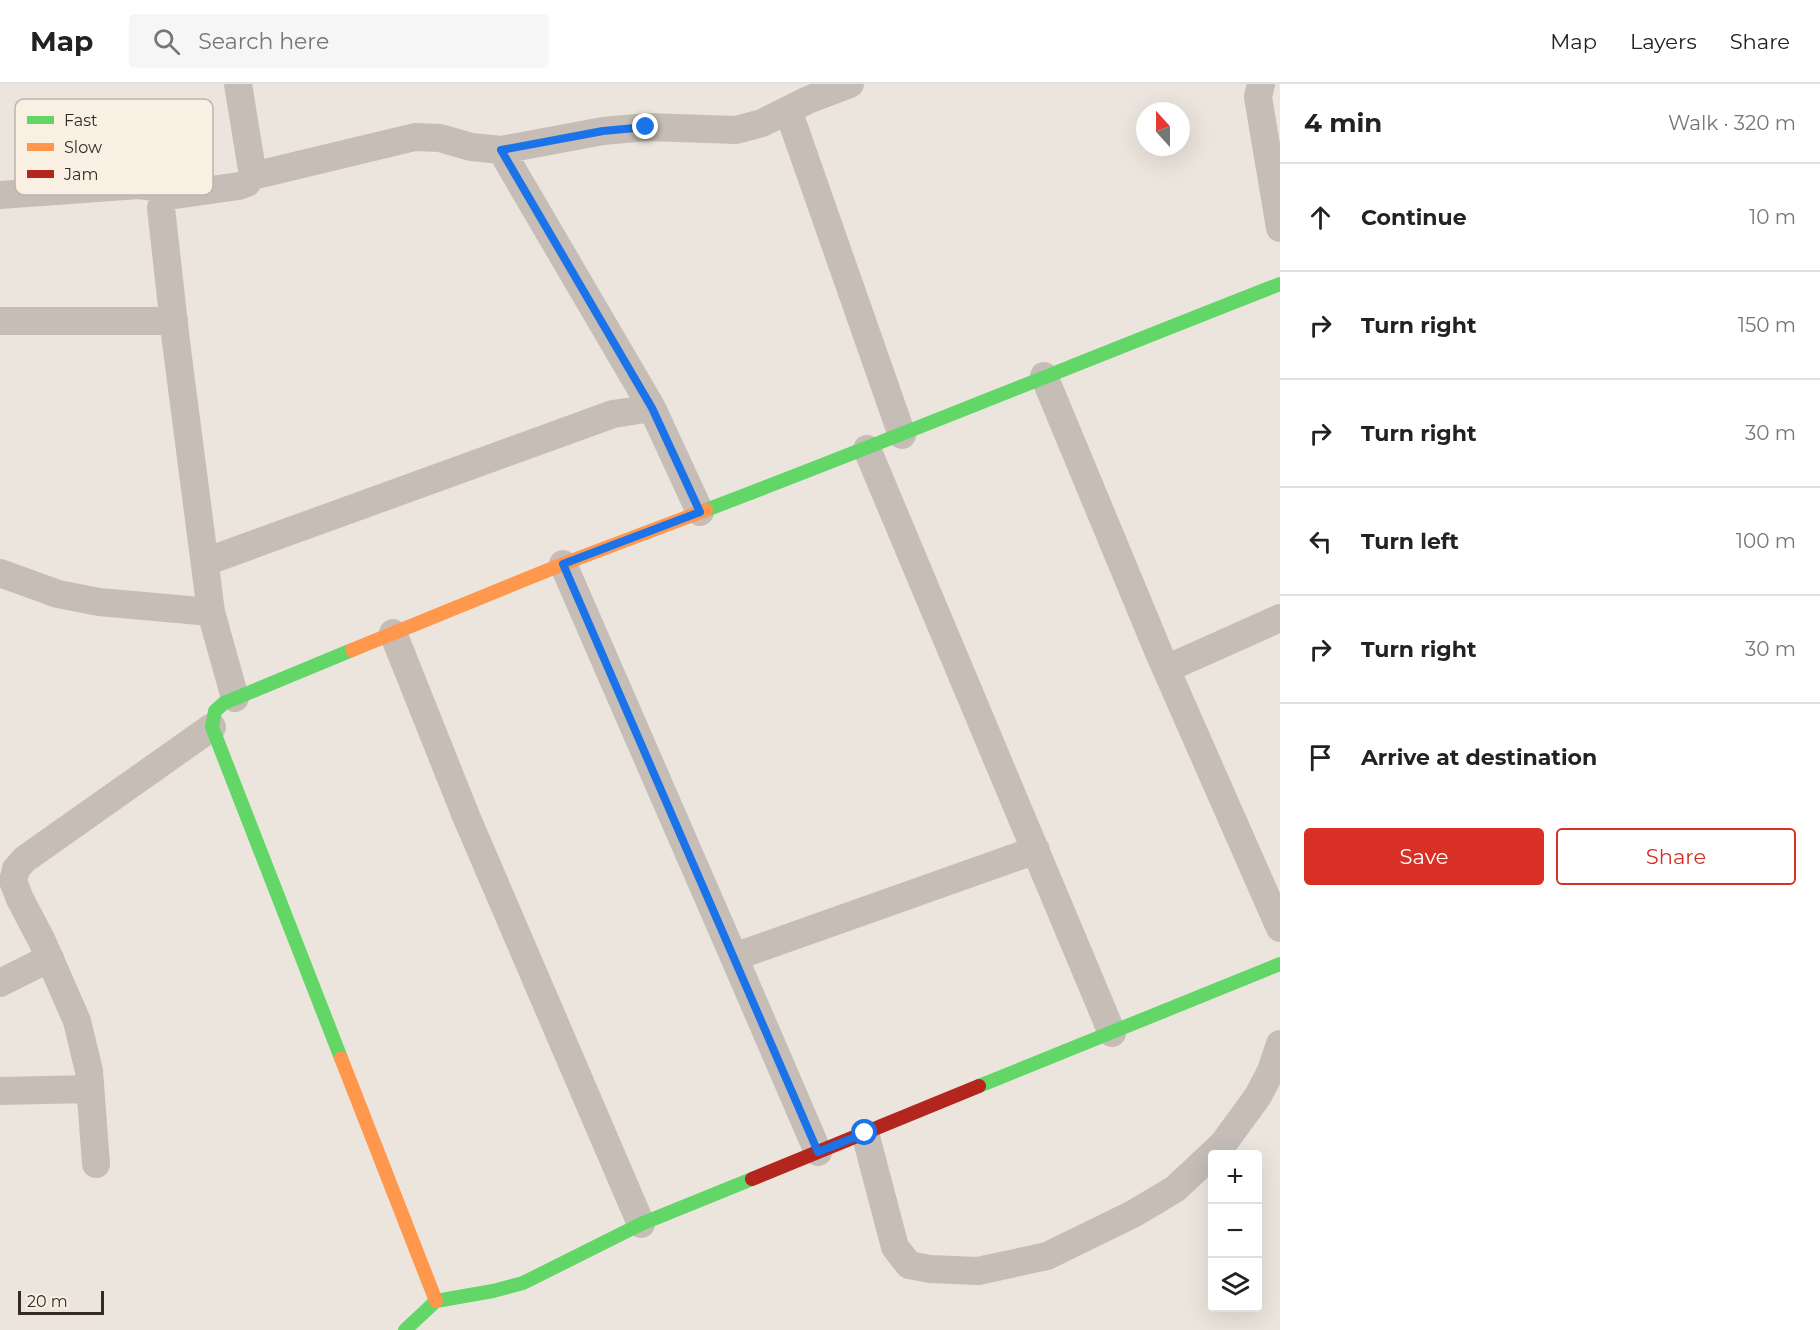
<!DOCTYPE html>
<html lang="en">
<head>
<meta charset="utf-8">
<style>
  body { margin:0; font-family:Montserrat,sans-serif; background:#f6f6f6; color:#222 }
  .controls { position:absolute; right:18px; bottom:18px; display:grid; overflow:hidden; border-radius:6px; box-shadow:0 6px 24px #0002 }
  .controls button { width:54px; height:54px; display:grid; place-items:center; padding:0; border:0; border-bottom:2px solid #e0e0e0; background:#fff; color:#222; font:30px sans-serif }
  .compass { position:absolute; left:1136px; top:18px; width:54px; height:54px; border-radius:50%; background:#fff; box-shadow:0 6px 24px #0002; rotate:339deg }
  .scale { position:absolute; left:18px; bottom:15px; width:86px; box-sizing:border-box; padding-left:6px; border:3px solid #352a25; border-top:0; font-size:16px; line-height:21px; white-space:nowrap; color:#352a25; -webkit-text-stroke:4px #faefe3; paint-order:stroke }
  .stop { position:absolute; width:18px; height:18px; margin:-14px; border:4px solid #1a73e8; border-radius:50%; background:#fff }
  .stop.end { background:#1a73e8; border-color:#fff; box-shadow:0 2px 6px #0008 }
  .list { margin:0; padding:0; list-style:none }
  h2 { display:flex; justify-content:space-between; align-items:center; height:78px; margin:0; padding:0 24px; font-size:26px }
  h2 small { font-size:20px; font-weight:400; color:#767676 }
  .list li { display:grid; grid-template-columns:39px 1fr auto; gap:18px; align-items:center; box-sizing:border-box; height:108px; padding:0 24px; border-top:2px solid #e0e0e0 }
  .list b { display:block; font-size:22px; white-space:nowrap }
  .list em { font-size:20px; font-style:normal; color:#767676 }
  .actions { display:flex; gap:12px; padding:18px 24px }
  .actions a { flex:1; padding:14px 0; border:2px solid #d93025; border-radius:6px; text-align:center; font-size:21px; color:#d93025 }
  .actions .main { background:#d93025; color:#fff }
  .icon { flex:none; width:33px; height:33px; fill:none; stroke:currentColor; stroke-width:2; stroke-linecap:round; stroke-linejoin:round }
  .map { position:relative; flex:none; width:1280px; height:1246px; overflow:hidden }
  header { display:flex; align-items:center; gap:36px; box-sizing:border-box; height:84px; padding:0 30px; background:#fff; border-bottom:2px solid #e0e0e0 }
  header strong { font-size:28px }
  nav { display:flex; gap:33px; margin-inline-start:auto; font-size:21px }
  .search { width:420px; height:54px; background:#f6f6f6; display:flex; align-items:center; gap:15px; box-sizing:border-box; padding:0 21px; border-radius:6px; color:#767676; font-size:22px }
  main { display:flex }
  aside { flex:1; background:#fff }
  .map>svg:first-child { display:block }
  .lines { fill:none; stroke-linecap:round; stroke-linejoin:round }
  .street { stroke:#c5bdb6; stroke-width:28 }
  .fast { stroke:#63d668; stroke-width:14 }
  .slow { stroke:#ff974d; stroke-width:14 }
  .jam { stroke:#b3261e; stroke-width:14 }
  .route { stroke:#1a73e8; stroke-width:8 }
  .key { fill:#faefe3; stroke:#bfb4aa; stroke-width:1.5 }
  .key-label { font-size:16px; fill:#352a25 }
</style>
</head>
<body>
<header>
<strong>Map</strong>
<div class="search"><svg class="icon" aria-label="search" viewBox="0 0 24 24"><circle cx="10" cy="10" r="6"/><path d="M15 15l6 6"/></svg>Search here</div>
<nav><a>Map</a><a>Layers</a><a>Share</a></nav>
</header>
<main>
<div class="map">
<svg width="1280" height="1246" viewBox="0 0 1280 1246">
  <rect width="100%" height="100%" fill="#ece5dd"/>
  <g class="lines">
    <path class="street" d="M1261 0 1258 13 1280 144
      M788 26 902 351
      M501 66 652 324
      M253 92 415 53 440 54 471 63 501 66 603 47 647 43 736 46 762 39 808 16 850 0
      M0 111 139 101 154 103 168 112
      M0 237H174
      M1044 292 1159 569 1280 844
      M867 365 1112 949
      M205 478 613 330 652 324 700 428
      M563 480 734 873 1036 766
      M0 489 58 510 99 518 211 528
      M393 549 466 732 641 1140
      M1166 585 1280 534
      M235 614 211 528 176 258 161 124 163 116 168 112 239 102 247 99 253 92 238 0
      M734 873 818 1068
      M0 899 50 874
      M0 1007 90 1005
      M865 1049 895 1163 909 1181 930 1185 978 1187 1047 1172 1133 1130 1175 1105 1223 1060 1258 1012 1271 987 1280 960
      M96 1080 89 987 77 937 42 857 20 815 13 797 16 785 25 775 212 643"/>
    <path class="fast" d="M706 426C898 353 1088 275 1280 200
      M341 974 212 643 215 627 224 619 352 566
      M979 1002 1280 880
      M405 1246 436 1217 493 1207 523 1199 641 1140 752 1095"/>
    <path class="slow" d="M352 566 563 480 706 426
      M341 974 436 1217"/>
    <path class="jam" d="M752 1095 979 1002"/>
  </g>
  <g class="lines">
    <path class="route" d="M646 43 603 47 501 66 652 324 700 428 563 480 818 1068 865 1049"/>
  </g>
  <rect x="15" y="15" width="198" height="96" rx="9" class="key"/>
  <rect x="27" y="32" width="27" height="8" fill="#63d668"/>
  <rect x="27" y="59" width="27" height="8" fill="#ff974d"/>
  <rect x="27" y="86" width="27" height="8" fill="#b3261e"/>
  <g class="key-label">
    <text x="64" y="42">Fast</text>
    <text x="64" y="69">Slow</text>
    <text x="64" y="96">Jam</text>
  </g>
</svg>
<div class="controls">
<button>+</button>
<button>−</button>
<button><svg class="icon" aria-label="layers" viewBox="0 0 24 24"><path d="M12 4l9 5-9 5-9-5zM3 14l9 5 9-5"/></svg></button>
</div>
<svg class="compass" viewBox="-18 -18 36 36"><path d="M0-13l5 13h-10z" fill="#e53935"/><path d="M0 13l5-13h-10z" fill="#767676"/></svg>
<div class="scale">20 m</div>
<div class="stop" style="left:865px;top:1049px"></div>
<div class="stop end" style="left:646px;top:43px"></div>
</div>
<aside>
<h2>4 min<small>Walk · 320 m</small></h2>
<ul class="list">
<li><svg class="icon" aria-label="ahead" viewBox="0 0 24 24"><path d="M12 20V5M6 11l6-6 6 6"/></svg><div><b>Continue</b></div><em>10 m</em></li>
<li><svg class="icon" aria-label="right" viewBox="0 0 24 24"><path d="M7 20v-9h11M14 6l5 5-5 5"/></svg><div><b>Turn right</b></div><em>150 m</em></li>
<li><svg class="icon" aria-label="right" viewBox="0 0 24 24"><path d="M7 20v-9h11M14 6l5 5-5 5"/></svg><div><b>Turn right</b></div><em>30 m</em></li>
<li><svg class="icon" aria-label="left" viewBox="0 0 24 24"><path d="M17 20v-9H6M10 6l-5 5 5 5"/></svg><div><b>Turn left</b></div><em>100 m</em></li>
<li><svg class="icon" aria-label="right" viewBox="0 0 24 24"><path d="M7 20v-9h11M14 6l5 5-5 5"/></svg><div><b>Turn right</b></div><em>30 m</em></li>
<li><svg class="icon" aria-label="arrive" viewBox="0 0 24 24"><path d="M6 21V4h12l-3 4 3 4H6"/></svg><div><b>Arrive at destination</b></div></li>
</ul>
<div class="actions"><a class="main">Save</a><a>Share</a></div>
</aside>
</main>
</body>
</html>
